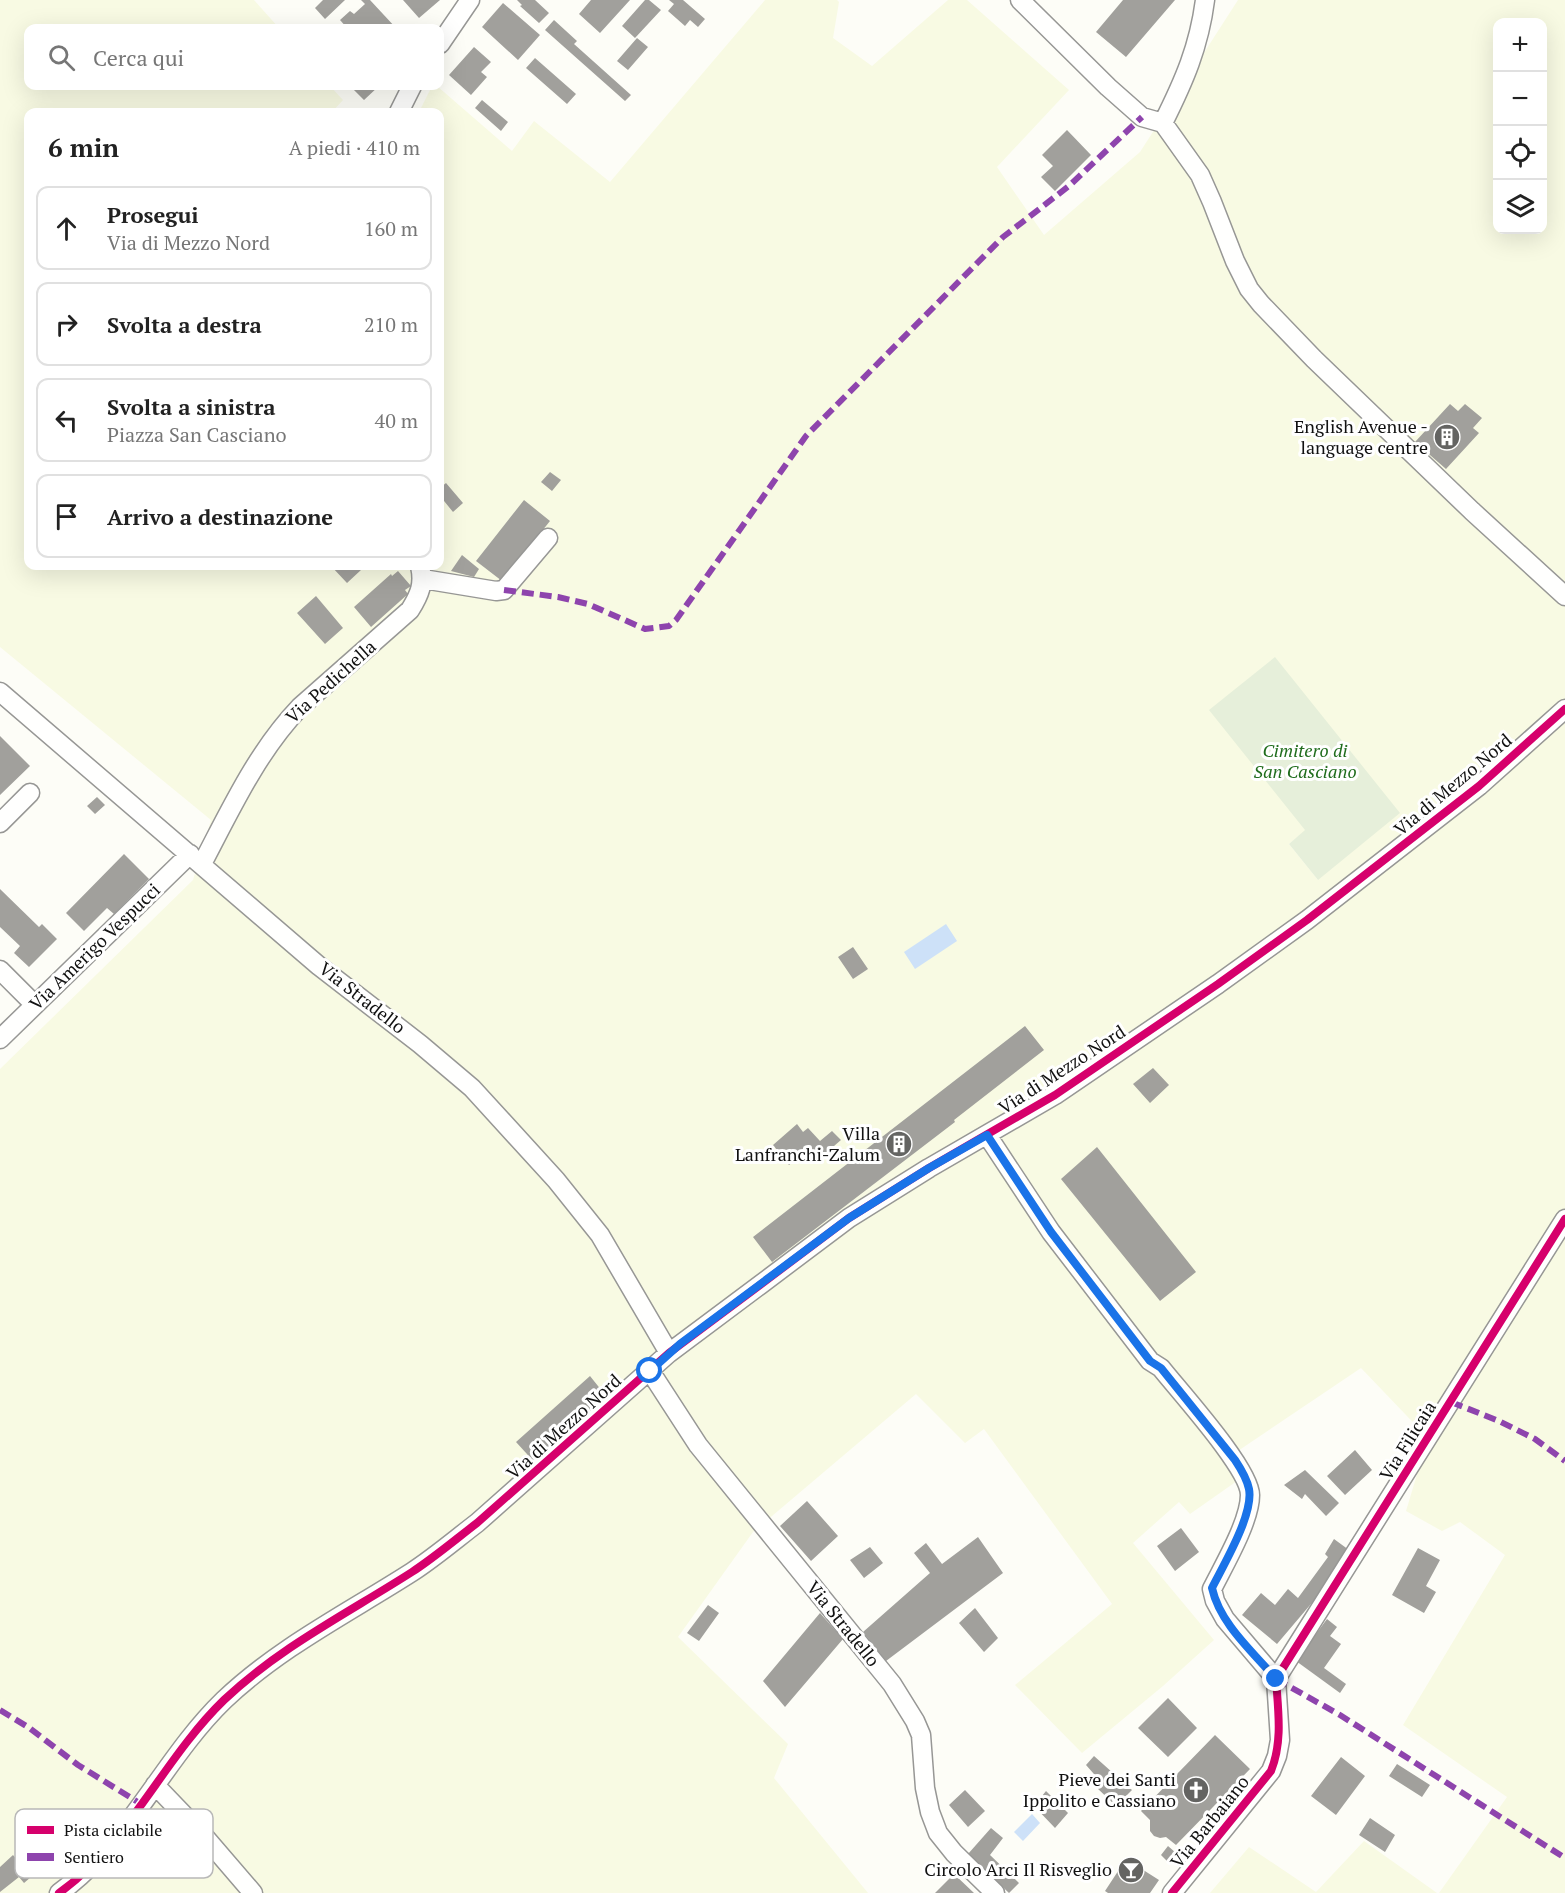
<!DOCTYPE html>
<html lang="it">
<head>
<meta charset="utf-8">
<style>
  body { margin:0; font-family:"PT Serif",serif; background:#f6f6f6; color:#222 }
  .controls { position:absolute; right:18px; top:18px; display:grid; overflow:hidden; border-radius:12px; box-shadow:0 6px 24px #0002 }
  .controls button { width:54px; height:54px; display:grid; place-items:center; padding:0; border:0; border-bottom:2px solid #e0e0e0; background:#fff; color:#222; font:30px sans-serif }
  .stop { position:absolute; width:18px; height:18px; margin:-14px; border:4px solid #1a73e8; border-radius:50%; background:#fff }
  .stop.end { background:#1a73e8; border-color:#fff; box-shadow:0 2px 6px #0008 }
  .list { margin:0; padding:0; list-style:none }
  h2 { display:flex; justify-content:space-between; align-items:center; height:78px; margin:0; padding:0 24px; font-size:26px }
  h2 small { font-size:20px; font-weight:400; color:#767676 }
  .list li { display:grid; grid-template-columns:39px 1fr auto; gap:18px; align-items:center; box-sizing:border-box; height:84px; margin:0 12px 12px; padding:0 12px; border:2px solid #e0e0e0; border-radius:12px }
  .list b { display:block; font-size:22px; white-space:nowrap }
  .list p { margin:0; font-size:20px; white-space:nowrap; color:#767676 }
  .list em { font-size:20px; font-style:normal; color:#767676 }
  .icon { flex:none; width:33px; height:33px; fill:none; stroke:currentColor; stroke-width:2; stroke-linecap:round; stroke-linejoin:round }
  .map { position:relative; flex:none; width:1565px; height:1893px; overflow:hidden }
  .search { position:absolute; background:#fff; box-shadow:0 6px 24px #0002; left:24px; top:24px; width:420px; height:66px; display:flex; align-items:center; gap:15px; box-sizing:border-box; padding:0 21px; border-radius:12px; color:#767676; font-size:22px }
  .panel { position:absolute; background:#fff; box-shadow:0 6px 24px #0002; left:24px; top:108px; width:420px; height:462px; border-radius:12px }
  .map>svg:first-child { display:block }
  .farmland { fill:#f8fae3; fill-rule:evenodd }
  .cemetery { fill:#e6efda }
  .water { fill:#cde1f8 }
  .building { fill:#a1a09c }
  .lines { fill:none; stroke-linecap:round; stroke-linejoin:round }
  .minor-casing { stroke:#979795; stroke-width:21 }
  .minor { stroke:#fffffe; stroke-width:18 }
  .quiet { stroke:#8e44ad; stroke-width:6; stroke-dasharray:12 6; stroke-linecap:butt }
  .cycleway-casing { stroke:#fff; stroke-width:11 }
  .cycleway { stroke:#d6006c; stroke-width:8 }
  .route { stroke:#1a73e8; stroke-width:8 }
  .labels { text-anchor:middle; stroke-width:6; stroke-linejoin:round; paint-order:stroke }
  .poi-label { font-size:18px; fill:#111; stroke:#fff; text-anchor:end }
  .street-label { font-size:18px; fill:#111; stroke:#fff }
  .park-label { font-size:18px; font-style:italic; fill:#206d1d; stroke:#fff }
  .key { fill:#fff; stroke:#b8b8b8; stroke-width:1.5 }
  .key-label { font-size:16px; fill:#111 }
</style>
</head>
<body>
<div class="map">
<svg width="1565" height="1893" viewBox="0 0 1565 1893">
  <rect width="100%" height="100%" fill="#fdfdf7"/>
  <path class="farmland" d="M0 0H254L279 28H28V86H330L343 100 332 112H28V566H440V112H419L432 86H437L512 151 534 121 610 182 765 0H837L839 2 833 38 872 66 948 0H967L1069 90 997 167 1044 235 1140 152 1238 0H1565V1893H1439L1507 1797 1403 1725 1505 1555 1460 1522 1442 1531 1406 1511 1428 1438 1361 1368 1223 1461 1237 1481 1190 1514 1179 1502 1133 1543 1214 1640 1163 1686 1082 1753 1015 1685 1112 1604 984 1429 965 1443 916 1394 753 1532 678 1637 788 1744 774 1778 868 1893H0V1069L193 880 211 820 0 647ZM1498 22H1542V230H1498ZM1305 831 1318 880 1289 844Z
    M1364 1841 1437 1893H1210L1249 1847 1316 1892Z"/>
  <path class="cemetery" d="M1275 657 1400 813 1318 880 1289 844 1305 830 1209 710Z"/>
  <path class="water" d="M946 924 957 941 915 969 904 952Z
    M1032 1814 1040 1823 1023 1841 1014 1832Z"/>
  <path class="building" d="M323 0H345L325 19 315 8Z
    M361 0H370L396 28H379L375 24 370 28 365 27 363 28H347L340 20 350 11 354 14 365 4Z
    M403 0H440L419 18Z
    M517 0H535L549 13 539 23 520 6 522 5Z
    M591 0H630L600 33 579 14Z
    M645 0H649L661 10 635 38 622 26Z
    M669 0H683L705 19 698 27 690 20 685 26 668 11 674 4Z
    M1123 0H1175L1126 57 1096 32Z
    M503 3 540 35 518 60 482 27Z
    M554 20 577 41 574 44 631 95 625 101 545 30Z
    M637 38 648 47 628 70 617 61Z
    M474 47 491 62 481 72 487 77 471 95 449 75Z
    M535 58 576 94 567 104 526 68Z
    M350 86H379L364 100Z
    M482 100 508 122 501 131 475 108Z
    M1067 130 1091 155 1055 191 1041 177 1053 166 1042 155Z
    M1450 404 1458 411 1465 404 1482 418 1473 428 1479 433 1446 469 1415 442Z
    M550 472 561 480 552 491 541 482Z
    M446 483 463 503 453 512 440 496V488Z
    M524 500 550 521 502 581 476 561Z
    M462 555 479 569 474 577 451 571Z
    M331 566H357L361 570 347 583Z
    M398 571 411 586 405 590 408 594 371 627 354 607 391 574 392 576Z
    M316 596 343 628 325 644 297 613Z
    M0 736 30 766 0 795Z
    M97 797 105 805 95 814 87 806Z
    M124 854 149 879 114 914 107 908 84 931 66 913Z
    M0 889 39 927 42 924 57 939 29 967 14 953 20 946 0 927Z
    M853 947 868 969 853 979 838 957Z
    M1025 1026 1044 1050 954 1120 955 1122 772 1262 753 1237Z
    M1153 1068 1169 1085 1150 1103 1133 1084Z
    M797 1124 803 1132 808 1128 820 1141 832 1131 841 1140 820 1158 810 1147 789 1165 773 1145Z
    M1097 1147 1196 1272 1160 1301 1061 1179Z
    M590 1376 602 1391 589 1403 596 1411 537 1465 516 1442Z
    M1355 1450 1372 1470 1345 1495 1327 1476Z
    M1305 1470 1339 1503 1326 1516 1305 1494 1302 1499 1284 1485Z
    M807 1501 838 1536 811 1561 780 1526Z
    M1181 1528 1199 1552 1175 1571 1157 1546Z
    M978 1537 1003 1573 886 1661 863 1632 930 1573 914 1553 926 1543 942 1564Z
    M1334 1539 1349 1550 1316 1598 1277 1644 1242 1615 1261 1593 1275 1605 1288 1589 1298 1598 1328 1557 1325 1554Z
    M870 1547 883 1563 864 1578 850 1560Z
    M1418 1548 1440 1560 1426 1586 1436 1592 1424 1613 1392 1595Z
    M708 1605 719 1613 699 1641 687 1633Z
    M975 1608 998 1638 984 1652 959 1623Z
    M820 1613 843 1639 785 1707 763 1681Z
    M1327 1619 1337 1627 1330 1636 1341 1644 1324 1668 1346 1684 1340 1693 1296 1661Z
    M1168 1698 1197 1728 1168 1757 1138 1728Z
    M1215 1735 1250 1769 1176 1845 1166 1837 1160 1838 1154 1836 1150 1831V1820L1141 1811Z
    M1094 1756 1132 1790 1116 1806 1097 1788 1101 1782 1086 1765Z
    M1341 1757 1365 1776 1336 1815 1311 1796Z
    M1397 1764 1430 1785 1422 1797 1389 1776Z
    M965 1790 985 1811 968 1827 949 1805Z
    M1046 1791 1068 1813 1055 1828 1034 1806Z
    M1370 1818 1395 1835 1385 1852 1359 1835Z
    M991 1828 1003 1838 990 1855 1019 1883 1009 1893 968 1854Z
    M1168 1846 1176 1853 1168 1862 1161 1855Z
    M13 1855 31 1877 24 1883 19 1877 0 1892V1867Z
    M1126 1859 1159 1880 1150 1893H1108L1105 1891Z
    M954 1874 974 1893H935Z"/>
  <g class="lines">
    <defs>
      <path id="minor" d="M1020 0 1108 87 1142 117 1163 123 1200 175 1212 202 1235 261 1249 289 1261 304 1314 359 1472 511 1565 596
        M440 44 470 0
        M399 112 412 86
        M1163 123C1184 81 1199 47 1205 0
        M423 579 496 591 504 590 548 538
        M0 692 319 966 420 1044 472 1088 556 1180 600 1235 669 1353
        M0 823 30 793
        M202 864C231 809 257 752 300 707L410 610C420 594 424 584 420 566
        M0 970 35 1005
        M0 1039 190 854
        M987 1135 1051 1232 1150 1361 1161 1368C1180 1392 1250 1469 1250 1495 1250 1521 1224 1565 1212 1589L1215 1601 1225 1619 1276 1679 1280 1740 1277 1756 1271 1771 1172 1893
        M650 1371 698 1445 892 1684 915 1721 921 1735 925 1788 930 1812 938 1833 954 1853 995 1893
        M1276 1679 1565 1219
        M155 1785 204 1836 253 1893
        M59 1893C129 1843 163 1759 224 1700 280 1647 348 1613 412 1572 435 1557 456 1539 477 1523L669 1353 760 1285 849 1218 929 1168 1055 1095 1218 984 1307 920 1479 786 1565 709"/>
    </defs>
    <use href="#minor" class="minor-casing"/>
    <use href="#minor" class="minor"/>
    <path class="quiet" d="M504 590 558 597 588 604 645 629 669 626 676 620 806 436 1003 237 1069 186 1142 117
      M1451 1402 1499 1421 1535 1439 1565 1461
      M1276 1679 1340 1715 1565 1858
      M0 1710 28 1727 78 1765 141 1804"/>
    <defs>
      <path id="cycleway" d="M59 1893C129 1843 163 1759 224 1700 280 1647 348 1613 412 1572 435 1557 456 1539 477 1523L669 1353 760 1285 849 1218 929 1168 1055 1095 1218 984 1307 920 1479 786 1565 709
        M1172 1893 1271 1771C1283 1741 1278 1710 1276 1679L1565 1219"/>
    </defs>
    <use href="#cycleway" class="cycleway-casing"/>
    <use href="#cycleway" class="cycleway"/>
  </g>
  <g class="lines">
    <path class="route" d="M650 1371 680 1344 849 1218 929 1168 987 1135 1051 1232 1150 1361 1161 1368 1235 1460C1241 1469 1247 1479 1249 1489 1254 1514 1223 1566 1212 1588 1220 1624 1253 1652 1276 1679"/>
  </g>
  <defs>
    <symbol id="building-disc" viewBox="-11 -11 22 22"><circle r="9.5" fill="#646462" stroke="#fff"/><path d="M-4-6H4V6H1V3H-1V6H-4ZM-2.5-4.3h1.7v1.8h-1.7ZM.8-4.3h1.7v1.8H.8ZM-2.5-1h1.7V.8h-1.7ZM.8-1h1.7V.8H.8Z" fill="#fff"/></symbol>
    <symbol id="church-disc" viewBox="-11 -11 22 22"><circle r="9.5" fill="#646462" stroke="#fff"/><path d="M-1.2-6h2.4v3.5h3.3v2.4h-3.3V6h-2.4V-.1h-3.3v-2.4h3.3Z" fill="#fff"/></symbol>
    <symbol id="bar-disc" viewBox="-11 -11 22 22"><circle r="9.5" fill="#646462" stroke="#fff"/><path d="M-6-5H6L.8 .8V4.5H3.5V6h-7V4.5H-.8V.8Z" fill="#fff"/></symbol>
  </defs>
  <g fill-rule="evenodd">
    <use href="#building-disc" x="1432" y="422" width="30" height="30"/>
    <use href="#building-disc" x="884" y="1129" width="30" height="30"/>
    <use href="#church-disc" x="1181" y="1775" width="30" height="30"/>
    <use href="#bar-disc" x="1116" y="1855" width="30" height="30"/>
  </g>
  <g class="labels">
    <g class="poi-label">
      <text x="1428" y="433">English Avenue -<tspan x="1428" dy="21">language centre</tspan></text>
      <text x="880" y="1140">Villa<tspan x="880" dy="21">Lanfranchi-Zalum</tspan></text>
      <text x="1176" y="1786">Pieve dei Santi<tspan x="1176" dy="21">Ippolito e Cassiano</tspan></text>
      <text x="1112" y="1876">Circolo Arci Il Risveglio</text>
    </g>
    <g class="street-label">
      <text transform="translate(331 682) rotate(-42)" y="6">Via Pedichella</text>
      <text transform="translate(1453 785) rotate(-40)" y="6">Via di Mezzo Nord</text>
      <text transform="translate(95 947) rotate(-44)" y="6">Via Amerigo Vespucci</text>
      <text transform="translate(362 998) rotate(38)" y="6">Via Stradello</text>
      <text transform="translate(1062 1070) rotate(-33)" y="6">Via di Mezzo Nord</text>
      <text transform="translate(564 1427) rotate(-42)" y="6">Via di Mezzo Nord</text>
      <text transform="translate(1408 1441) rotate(-58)" y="6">Via Filicaia</text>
      <text transform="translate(843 1624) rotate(51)" y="6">Via Stradello</text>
      <text transform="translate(1210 1822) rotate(-51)" y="6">Via Barbaiano</text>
    </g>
    <g class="park-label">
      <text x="1305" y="757">Cimitero di<tspan x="1305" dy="21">San Casciano</tspan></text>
    </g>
  </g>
  <rect x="15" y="1809" width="198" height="69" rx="9" class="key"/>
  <rect x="27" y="1826" width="27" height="8" fill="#d6006c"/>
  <rect x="27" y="1853" width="27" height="8" fill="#8e44ad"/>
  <g class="key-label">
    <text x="64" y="1836">Pista ciclabile</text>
    <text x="64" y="1863">Sentiero</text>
  </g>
</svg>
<div class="controls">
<button>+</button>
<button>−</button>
<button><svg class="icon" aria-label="locate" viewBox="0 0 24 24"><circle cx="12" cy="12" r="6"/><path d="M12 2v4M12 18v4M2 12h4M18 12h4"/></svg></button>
<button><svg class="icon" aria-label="layers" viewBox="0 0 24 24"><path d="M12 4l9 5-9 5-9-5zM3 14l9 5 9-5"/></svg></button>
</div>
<div class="stop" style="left:650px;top:1371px"></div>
<div class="stop end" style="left:1276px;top:1679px"></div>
<div class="search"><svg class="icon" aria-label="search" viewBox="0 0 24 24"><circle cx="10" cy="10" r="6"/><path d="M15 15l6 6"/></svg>Cerca qui</div>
<section class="panel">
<h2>6 min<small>A piedi · 410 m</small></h2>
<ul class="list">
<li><svg class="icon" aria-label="ahead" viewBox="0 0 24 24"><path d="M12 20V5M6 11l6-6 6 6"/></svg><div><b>Prosegui</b><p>Via di Mezzo Nord</p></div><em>160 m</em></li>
<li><svg class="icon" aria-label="right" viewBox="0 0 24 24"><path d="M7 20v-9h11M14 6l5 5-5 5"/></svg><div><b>Svolta a destra</b></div><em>210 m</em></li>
<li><svg class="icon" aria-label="left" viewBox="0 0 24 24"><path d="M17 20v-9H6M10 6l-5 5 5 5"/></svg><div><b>Svolta a sinistra</b><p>Piazza San Casciano</p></div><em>40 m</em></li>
<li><svg class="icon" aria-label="arrive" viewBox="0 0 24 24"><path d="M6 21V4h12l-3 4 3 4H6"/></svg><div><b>Arrivo a destinazione</b></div></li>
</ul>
</section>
</div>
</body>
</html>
